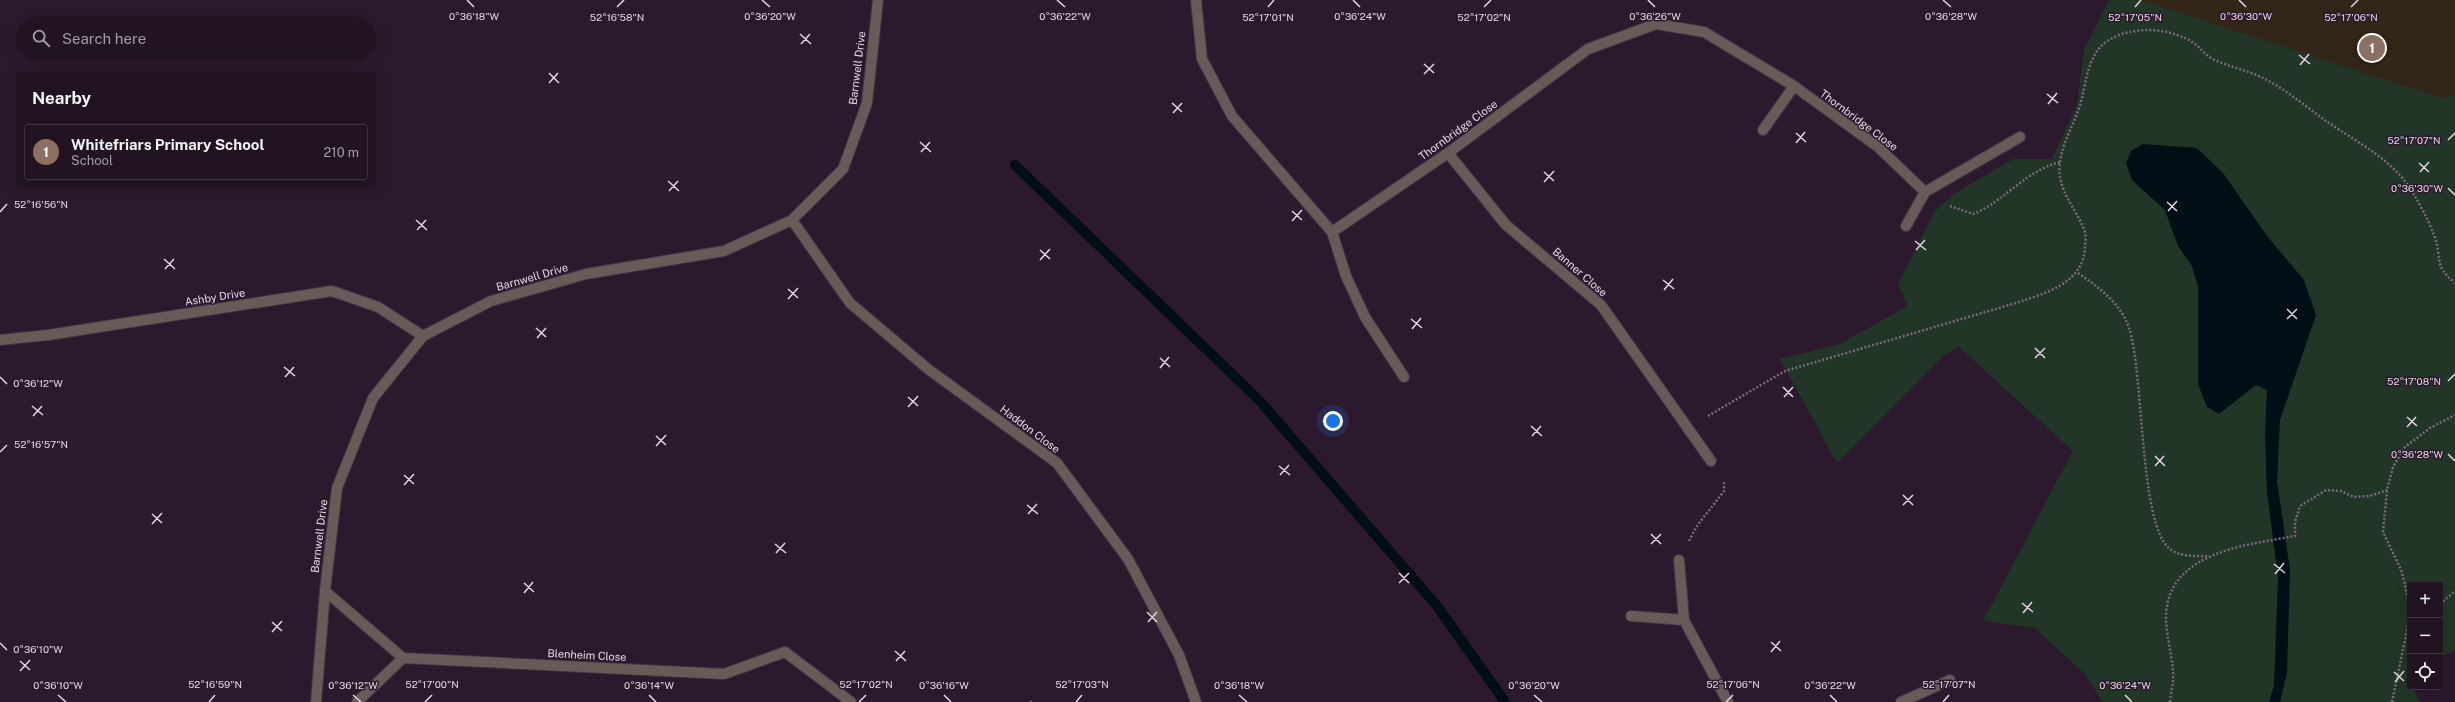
<!DOCTYPE html>
<html lang="en">
<head>
<meta charset="utf-8">
<style>
  body { margin:0; font-family:"Public Sans",sans-serif; background:#2e202f; color:#f1f3f6 }
  .controls { position:absolute; right:12px; bottom:12px; display:grid; overflow:hidden; border-radius:4px; box-shadow:0 4px 16px #0002 }
  .controls button { width:36px; height:36px; display:grid; place-items:center; padding:0; border:0; border-bottom:1px solid #3f3240; background:#221322; color:#f1f3f6; font:20px sans-serif }
  .you { position:absolute; left:1333px; top:421px; width:14px; height:14px; margin:-10px; border:3px solid #fff; border-radius:50%; background:#1a73e8; box-shadow:0 0 0 6px #1a73e833 }
  .badge { display:grid; place-items:center; width:26px; height:26px; border-radius:50%; background:#0b8043; color:#fff; font-size:13px; font-weight:700 }
  .pin { position:absolute; translate:-50% -50%; border:2px solid #fff; box-shadow:0 1px 4px #0006 }
  .list { margin:0; padding:0; list-style:none }
  h2 { display:flex; justify-content:space-between; align-items:center; height:52px; margin:0; padding:0 16px; font-size:17px }
  h2 small { font-size:13px; font-weight:400; color:#a29ea5 }
  .list li { display:grid; grid-template-columns:26px 1fr auto; gap:12px; align-items:center; box-sizing:border-box; height:56px; margin:0 8px 8px; padding:0 8px; border:1px solid #3f3240; border-radius:4px }
  .list b { display:block; font-size:15px; white-space:nowrap }
  .list p { margin:0; font-size:13px; white-space:nowrap; color:#a29ea5 }
  .list em { font-size:13px; font-style:normal; color:#a29ea5 }
  .icon { flex:none; width:22px; height:22px; fill:none; stroke:currentColor; stroke-width:2; stroke-linecap:round; stroke-linejoin:round }
  .map { position:relative; flex:none; width:2455px; height:702px; overflow:hidden }
  .search { position:absolute; background:#221322; box-shadow:0 4px 16px #0002; left:16px; top:16px; width:360px; height:44px; display:flex; align-items:center; gap:10px; box-sizing:border-box; padding:0 14px; border-radius:22px; color:#a29ea5; font-size:15px }
  .panel { position:absolute; background:#221322; box-shadow:0 4px 16px #0002; left:16px; top:72px; width:360px; height:116px; border-radius:4px }
  .map>svg:first-child { display:block }
  .education { fill:#332618 }
  .green { fill:#223627 }
  .water { fill:#000e16 }
  .lines { fill:none; stroke-linecap:round; stroke-linejoin:round }
  .stream { stroke:#000e16; stroke-width:10 }
  .minor-casing { stroke:#473347; stroke-width:12 }
  .path { stroke:#7c6a7c; stroke-width:2.5; stroke-dasharray:2 2; stroke-linecap:butt }
  .minor { stroke:#695a57; stroke-width:10 }
  .ticks { fill:none; stroke:#e4d6e4; stroke-width:1.5 }
  .labels { text-anchor:middle; stroke-width:3; stroke-linejoin:round; paint-order:stroke }
  .street-label { font-size:11px; fill:#e4d6e4; stroke:#2d192d }
  .ticks-label { font-size:10px; text-anchor:middle; fill:#e4d6e4; stroke:#2d192d; stroke-width:3; stroke-linejoin:round; paint-order:stroke }
</style>
</head>
<body>
<div class="map">
<svg width="2455" height="702" viewBox="0 0 2455 702">
  <rect width="100%" height="100%" fill="#2d192d"/>
  <path class="education" d="M2141 0H2455V96L2442 98Z"/>
  <path class="green" d="M2109 0H2141L2442 98 2455 95V650L2440 657V585H2410V672L2407 674 2410 687H2413L2420 702H2103L2085 674 2035 628 1983 621 2073 451 1959 347 1944 355 1837 463 1780 359 1840 344 1908 306 1898 285 1935 211 1954 194 2013 159H2052L2077 105 2084 50Z"/>
  <path class="water" d="M2143 144 2197 148 2223 173 2267 236 2304 280 2316 315 2280 420 2277 481 2290 570 2287 673 2280 702H2269L2274 686 2278 577 2267 492 2265 436 2267 390 2256 385 2219 414 2207 407 2198 384V287L2192 266 2178 246 2165 210 2132 180 2126 163 2131 151Z"/>
  <g class="lines">
    <path class="stream" d="M1015 165 1259 400 1437 606 1505 702"/>
    <defs>
      <path id="minor" d="M1196 0 1202 59 1232 116 1332 232 1448 153 1588 49 1656 24 1704 32 1794 86 1878 147 1925 192
        M1763 130 1794 86
        M1448 153 1506 225 1601 305 1711 461
        M792 220 850 303 928 369 1057 463 1128 559 1179 655 1196 702
        M1906 226 1925 192 2020 137
        M1332 232 1346 276 1365 317 1404 377
        M0 340 48 335 332 291 378 307 423 336
        M1679 560 1684 620 1728 702
        M325 591 403 658 724 674 785 652 851 702
        M1631 616 1684 620
        M316 702 325 591 337 488 373 398 423 336 491 301 586 274 724 251 792 220 843 169 867 103 878 0
        M357 702 403 658
        M1901 702 1950 680"/>
    </defs>
    <use href="#minor" class="minor-casing"/>
    <path class="path" d="M1950 206 1973 214C2004 202 2027 169 2061 162
      M2078 273C2098 287 2121 303 2129 328 2144 371 2139 526 2170 549 2180 557 2196 556 2208 556
      M1708 416 1785 371 2016 303C2045 293 2084 284 2085 246 2086 240 2086 232 2083 227 2076 210 2063 196 2060 177 2056 150 2076 124 2082 98 2086 80 2089 54 2106 42 2124 29 2153 27 2174 34 2180 36 2187 38 2192 42 2200 47 2205 55 2213 59 2229 67 2246 70 2261 77 2284 88 2305 106 2326 121 2352 139 2384 155 2404 180 2415 194 2428 219 2434 235 2443 258 2432 264 2455 283
      M1689 541 1697 526 1724 491V481
      M2440 604 2455 591
      M2410 607 2402 572 2383 532 2387 490 2393 467 2405 447 2430 428 2455 415
      M1030 702H1032
      M2170 702C2171 692 2174 682 2173 672 2172 654 2166 635 2166 617 2167 552 2246 545 2295 536V522L2300 506 2326 490 2341 491 2354 497 2370 496 2387 490
      M2392 702 2410 616"/>
    <use href="#minor" class="minor"/>
  </g>
  <path class="ticks" d="M467 0 474 7M762 0 770 7M1057 0 1065 7M1353 0 1360 7M1648 0 1655 7M1943 0 1951 7M2239 0 2246 7M617 7 624 0M1268 7 1274 0M1484 7 1491 0M2135 7 2141 0M2351 7 2358 0M800 34 811 44M801 44 810 34M2299 55 2310 64M1424 64 1434 73M2300 65 2309 54M549 73 559 83M1424 74 1434 64M549 83 558 73M2047 94 2058 103M1172 103 1182 112M2048 104 2057 93M1173 113 1182 103M1796 133 1806 142M2448 140 2455 133M920 142 931 152M1796 143 1805 132M921 152 930 142M2419 163 2429 172M1544 172 1554 181M2420 172 2429 162M668 181 679 191M1544 182 1554 171M2448 188 2455 195M669 191 678 181M2167 202 2177 211M1292 211 1302 220M2168 211 2177 201M0 212 7 204M416 220 427 230M1292 221 1302 210M417 230 426 220M1915 241 1926 250M1040 250 1050 259M1916 250 1925 240M164 259 175 269M1040 260 1050 249M165 269 174 259M1663 280 1674 289M788 289 798 298M1664 290 1673 279M788 299 798 288M2287 309 2297 319M1411 319 1422 328M2287 319 2297 309M536 328 546 337M1412 329 1421 318M537 338 546 328M2035 348 2045 358M1160 358 1170 367M2035 358 2045 348M284 367 295 376M1160 368 1169 357M0 377 7 384M285 377 294 367M2448 381 2455 374M1783 387 1793 397M908 397 918 406M1784 397 1793 387M32 406 43 415M908 407 918 396M33 416 42 406M2407 417 2417 426M1531 426 1542 436M2407 427 2416 417M656 436 666 445M1532 436 1541 426M656 446 666 435M0 452 7 445M2448 454 2455 461M2155 456 2165 466M1279 466 1290 475M2155 466 2164 456M404 475 414 484M1280 475 1289 465M404 485 414 474M1903 495 1913 505M1027 505 1038 514M1903 505 1913 495M152 514 162 523M1028 514 1037 504M152 524 162 513M1651 534 1661 544M775 544 786 553M1651 544 1661 534M776 553 785 543M2274 564 2285 573M1399 573 1409 583M2275 574 2284 563M524 583 534 592M1399 583 1409 573M524 593 533 582M2022 603 2033 612M1147 612 1157 622M2023 613 2032 602M272 622 282 631M1148 622 1157 612M272 632 282 621M1771 642 1781 651M0 643 7 650M895 651 906 661M1771 652 1780 641M20 661 30 670M896 661 905 651M20 671 30 660M2394 672 2404 681M2395 682 2404 671M58 695 66 702M353 695 361 702M649 695 656 702M944 695 951 702M1239 695 1247 702M1534 695 1542 702M1830 695 1837 702M2125 695 2132 702M209 702 215 695M425 702 432 695M859 702 866 695M1076 702 1082 695M1726 702 1733 695M1943 702 1949 695"/>
  <g class="labels">
    <g class="street-label">
      <text transform="translate(857 68) rotate(-83)" y="4">Barnwell Drive</text>
      <text transform="translate(1859 120) rotate(37)" y="4">Thornbridge Close</text>
      <text transform="translate(1458 130) rotate(-36)" y="4">Thornbridge Close</text>
      <text transform="translate(1580 272) rotate(41)" y="4">Banner Close</text>
      <text transform="translate(532 277) rotate(-16)" y="4">Barnwell Drive</text>
      <text transform="translate(215 297) rotate(-9)" y="4">Ashby Drive</text>
      <text transform="translate(1030 429) rotate(37)" y="4">Haddon Close</text>
      <text transform="translate(319 536) rotate(-83)" y="4">Barnwell Drive</text>
      <text transform="translate(587 655) rotate(3)" y="4">Blenheim Close</text>
    </g>
  </g>
  <g class="ticks-label">
    <text x="474" y="20">0°36'18"W</text>
    <text x="770" y="20">0°36'20"W</text>
    <text x="1360" y="20">0°36'24"W</text>
    <text x="1655" y="20">0°36'26"W</text>
    <text x="1065" y="20">0°36'22"W</text>
    <text x="1951" y="20">0°36'28"W</text>
    <text x="2246" y="20">0°36'30"W</text>
    <text x="617" y="21">52°16'58"N</text>
    <text x="1268" y="21">52°17'01"N</text>
    <text x="1484" y="21">52°17'02"N</text>
    <text x="2135" y="21">52°17'05"N</text>
    <text x="2351" y="21">52°17'06"N</text>
    <text x="2414" y="144">52°17'07"N</text>
    <text x="2417" y="192">0°36'30"W</text>
    <text x="41" y="208">52°16'56"N</text>
    <text x="2414" y="385">52°17'08"N</text>
    <text x="38" y="387">0°36'12"W</text>
    <text x="41" y="448">52°16'57"N</text>
    <text x="2417" y="458">0°36'28"W</text>
    <text x="38" y="653">0°36'10"W</text>
    <text x="215" y="688">52°16'59"N</text>
    <text x="432" y="688">52°17'00"N</text>
    <text x="866" y="688">52°17'02"N</text>
    <text x="1082" y="688">52°17'03"N</text>
    <text x="1733" y="688">52°17'06"N</text>
    <text x="1949" y="688">52°17'07"N</text>
    <text x="58" y="689">0°36'10"W</text>
    <text x="353" y="689">0°36'12"W</text>
    <text x="649" y="689">0°36'14"W</text>
    <text x="944" y="689">0°36'16"W</text>
    <text x="1239" y="689">0°36'18"W</text>
    <text x="1534" y="689">0°36'20"W</text>
    <text x="1830" y="689">0°36'22"W</text>
    <text x="2125" y="689">0°36'24"W</text>
  </g>
</svg>
<div class="controls">
<button>+</button>
<button>−</button>
<button><svg class="icon" aria-label="locate" viewBox="0 0 24 24"><circle cx="12" cy="12" r="6"/><path d="M12 2v4M12 18v4M2 12h4M18 12h4"/></svg></button>
</div>
<div class="you"></div>
<div class="pin badge" style="left:2372px;top:48px;background:#8d6e63">1</div>
<div class="search"><svg class="icon" aria-label="search" viewBox="0 0 24 24"><circle cx="10" cy="10" r="6"/><path d="M15 15l6 6"/></svg>Search here</div>
<section class="panel">
<h2>Nearby<small></small></h2>
<ul class="list">
<li><span class="badge" style="background:#8d6e63">1</span><div><b>Whitefriars Primary School</b><p>School</p></div><em>210 m</em></li>
</ul>
</section>
</div>
</body>
</html>
